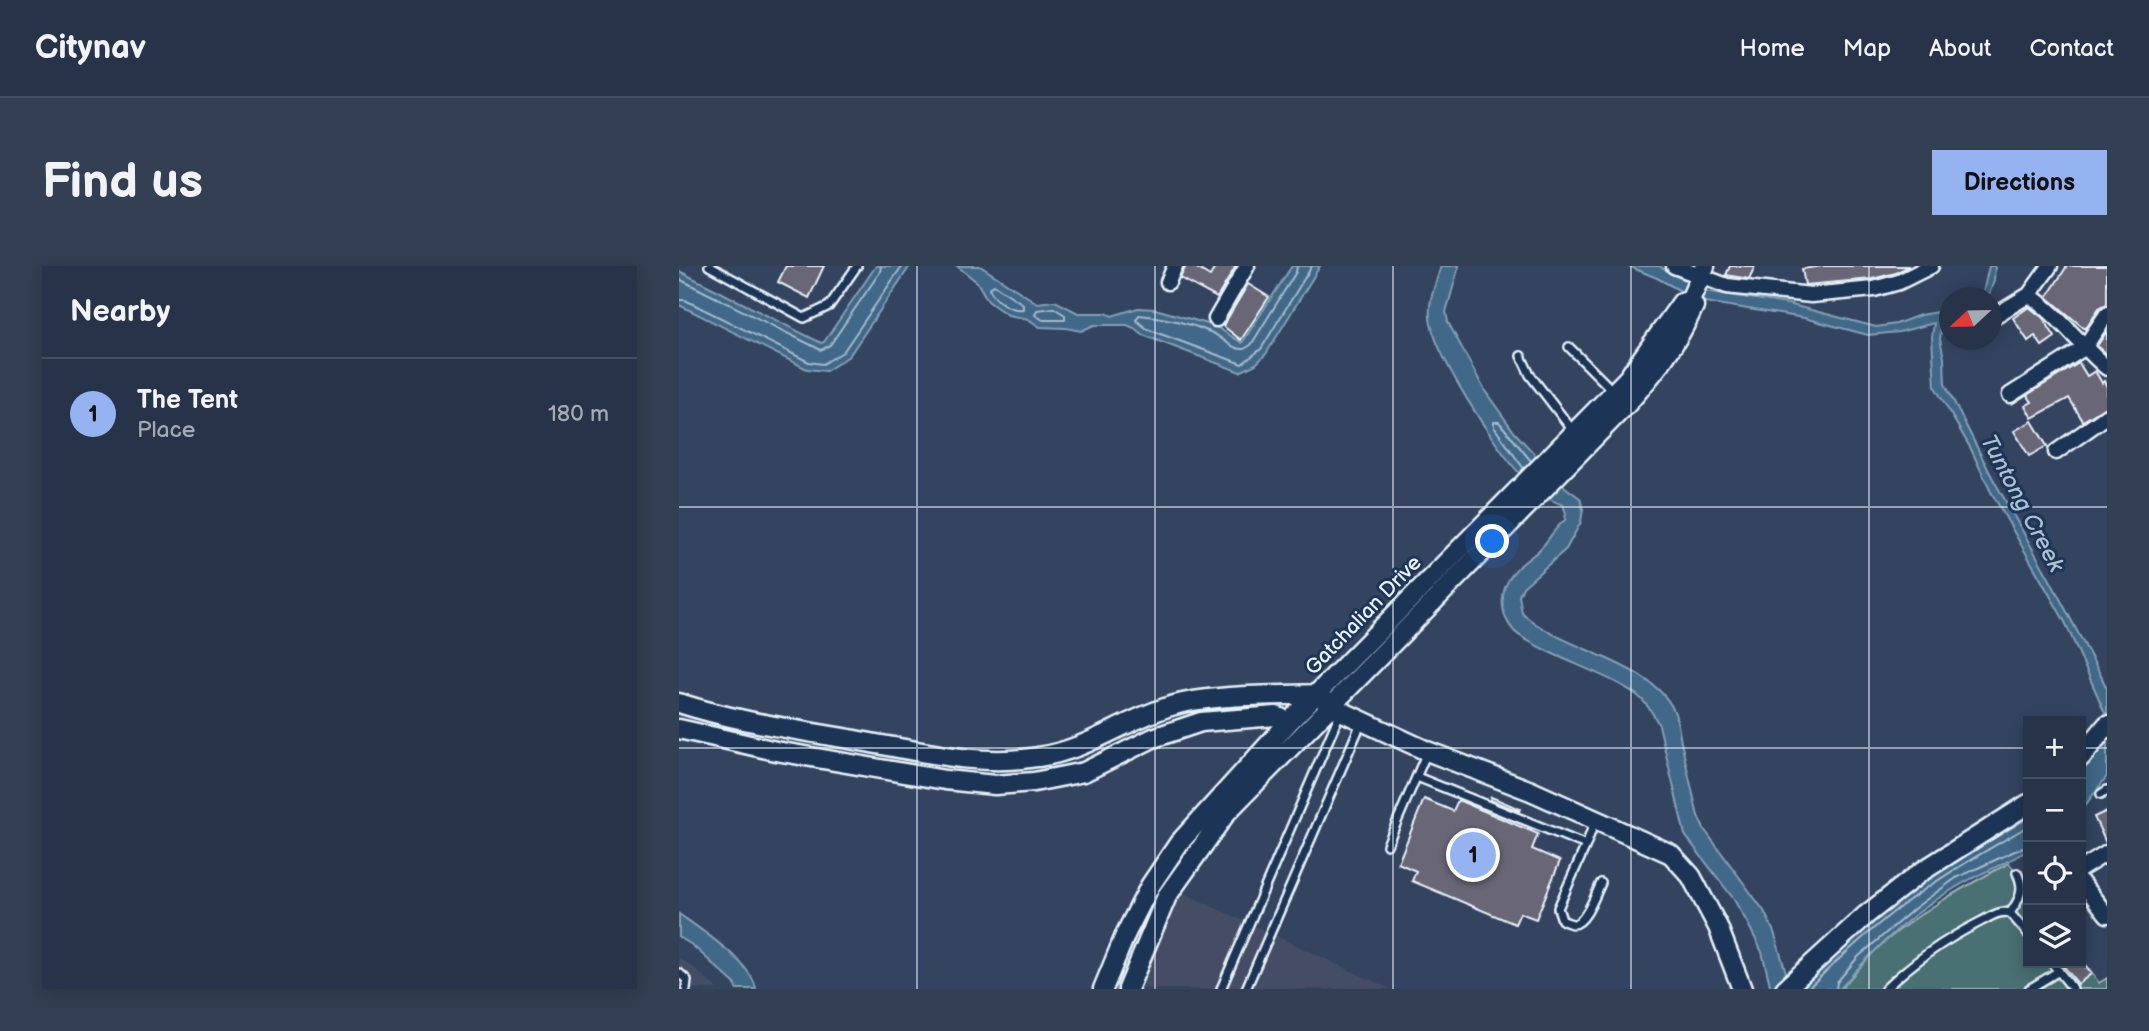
<!DOCTYPE html>
<html lang="en">
<head>
<meta charset="utf-8">
<style>
  body { margin:0; font-family:"Balsamiq Sans",sans-serif; background:#333f52; color:#f1f3f6 }
  .controls { position:absolute; right:21px; bottom:21px; display:grid; overflow:hidden; border-radius:0px; box-shadow:0 4px 18px #0003 }
  .controls button { width:63px; height:63px; display:grid; place-items:center; padding:0; border:0; border-bottom:2px solid #434e60; background:#273348; color:#f1f3f6; font:35px sans-serif }
  .compass { position:absolute; left:1260px; top:21px; width:63px; height:63px; border-radius:50%; background:#273348; box-shadow:0 4px 18px #0003; rotate:248deg }
  .you { position:absolute; left:814px; top:276px; width:24px; height:24px; margin:-18px; border:5px solid #fff; border-radius:50%; background:#1a73e8; box-shadow:0 0 0 10px #1a73e833 }
  .badge { display:grid; place-items:center; width:46px; height:46px; border-radius:50%; background:#95b2f1; color:#111; font-size:23px; font-weight:700 }
  .pin { position:absolute; translate:-50% -50%; border:4px solid #fff; box-shadow:0 2px 7px #0006 }
  .list { margin:0; padding:0; list-style:none }
  h2 { display:flex; justify-content:space-between; align-items:center; height:91px; margin:0; padding:0 28px; font-size:30px }
  h2 small { font-size:23px; font-weight:400; color:#a4aab4 }
  .list li { display:grid; grid-template-columns:46px 1fr auto; gap:21px; align-items:center; box-sizing:border-box; height:112px; padding:0 28px; border-top:2px solid #434e60 }
  .list b { display:block; font-size:26px; white-space:nowrap }
  .list p { margin:0; font-size:23px; white-space:nowrap; color:#a4aab4 }
  .list em { font-size:23px; font-style:normal; color:#a4aab4 }
  .icon { flex:none; width:38px; height:38px; fill:none; stroke:currentColor; stroke-width:2; stroke-linecap:round; stroke-linejoin:round }
  .map { position:relative; flex:none; width:1428px; height:723px; overflow:hidden; border-radius:0px }
  header { display:flex; align-items:center; gap:42px; box-sizing:border-box; height:98px; padding:0 35px; background:#273348; border-bottom:2px solid #434e60 }
  header strong { font-size:33px }
  nav { display:flex; gap:38px; margin-inline-start:auto; font-size:24px }
  .intro { display:flex; align-items:center; justify-content:space-between; box-sizing:border-box; height:168px; padding:0 42px }
  h1 { margin:0; font-size:49px }
  .button { padding:18px 32px; border-radius:0px; background:#95b2f1; color:#111; font-size:24px; font-weight:700 }
  main { display:flex; gap:42px; padding:0 42px }
  aside { flex:1; background:#273348; border-radius:0px; box-shadow:0 4px 18px #0003 }
  .map>svg:first-child { display:block }
  .built { fill:#444e66 }
  .green { fill:#4a7072; stroke:#99b0b5; stroke-width:2 }
  .water { fill:#416888; stroke:#849fb5; stroke-width:2 }
  .lines { fill:none; stroke-linecap:round; stroke-linejoin:round }
  .shore { stroke:#a5bacb; stroke-width:2 }
  .building { fill:#696674; stroke:#e8f1f8; stroke-width:2 }
  .service-casing { stroke:#e8f1f8; stroke-width:12 }
  .minor-casing { stroke:#e8f1f8; stroke-width:19 }
  .tertiary-casing { stroke:#e8f1f8; stroke-width:23 }
  .service { stroke:#1d3557; stroke-width:7 }
  .minor { stroke:#1d3557; stroke-width:14 }
  .tertiary { stroke:#1d3557; stroke-width:18 }
  .grid { fill:none; stroke:#e8f1f8; stroke-width:2; stroke-opacity:0.55 }
  .labels { text-anchor:middle; stroke-width:6; stroke-linejoin:round; paint-order:stroke }
  .street-label { font-size:21px; fill:#e8f1f8; stroke:#1d3557 }
  .water-label { font-size:23px; font-style:italic; fill:#aec1d1; stroke:#1d3557 }
</style>
</head>
<body>
<header>
<strong>Citynav</strong>
<nav><a>Home</a><a>Map</a><a>About</a><a>Contact</a></nav>
</header>
<div class="intro"><h1>Find us</h1><a class="button">Directions</a></div>
<main>
<aside>
<h2>Nearby<small></small></h2>
<ul class="list">
<li><span class="badge">1</span><div><b>The Tent</b><p>Place</p></div><em>180 m</em></li>
</ul>
</aside>
<div class="map">
<svg width="1428" height="723" viewBox="0 0 1428 723">
  <rect width="100%" height="100%" fill="#344460"/>
  <filter id="ink" filterUnits="userSpaceOnUse"><feTurbulence type="fractalNoise" baseFrequency=".0143" numOctaves="2"/><feDisplacementMap in="SourceGraphic" scale="14" xChannelSelector="R" yChannelSelector="G"/><feConvolveMatrix kernelMatrix="1 2 1 2 8 2 1 2 1" color-interpolation-filters="sRGB"/></filter>
  <g filter="url(#ink)">
    <path class="built" d="M502 626 711 723H461Z
      M0 692 15 702 38 723H0Z"/>
    <path class="green" d="M1330 597 1349 623V697H1402V693L1420 717 1428 712V723H1162C1175 708 1188 692 1202 679 1241 645 1285 621 1330 597Z"/>
    <path class="water" d="M197 0H231L170 90 147 105 128 103 0 39V5L142 77 145 76Z
      M278 0H301L358 37 376 35 399 47H427L433 50 459 42 476 43 536 60 563 77 613 0H641L587 88 577 98 561 106 464 69 455 62 448 59H415L402 65 387 62 361 61 349 53 329 49 317 41 309 35 298 16Z
      M762 0H780L767 46 769 56 806 125 836 167 886 221 901 232 904 243 902 256 887 283 844 321 840 330 843 347C881 384 974 396 995 445 999 454 1000 466 1002 476 1008 501 1013 525 1019 550L1025 563 1085 645 1095 666 1108 710 1177 667 1244 615 1349 552V584C1327 598 1303 606 1281 619 1235 645 1194 683 1161 723H1092L1083 686 1069 658 1054 632 1006 569 980 459C974 447 968 437 958 429 929 409 893 398 862 382 853 377 842 372 835 365 820 348 820 325 834 307 841 297 854 291 862 282 871 273 875 262 886 254L887 247 884 239C867 233 852 222 841 208 816 181 754 86 751 52 749 34 757 17 762 0Z
      M949 0H980L1025 25 1109 38 1197 61 1217 58 1241 49 1270 44V52L1263 55 1261 73 1265 92 1266 118 1313 211 1371 314 1422 410 1428 423V451L1386 356 1311 224 1292 183 1256 121 1253 71 1255 57 1220 66 1189 69 1125 52 1020 35 978 12Z
      M1310 0H1316L1315 15 1309 31H1303Z
      M1428 469V510L1402 545V505Z
      M0 648C21 663 73 697 77 723H57L56 718 13 679 0 671Z"/>
    <g class="lines">
      <path class="shore" d="M618 0 617 6 572 79 565 83C552 84 543 70 531 66 510 57 483 51 460 49L457 54 468 63 563 98 582 83 633 0
        M0 13 142 84 151 79 201 6 202 0
        M315 19 344 38V43C331 45 316 35 310 22Z
        M0 34H6L130 96 144 98 164 86 223 0
        M375 42 386 49V54H364L356 49 358 44Z
        M845 203 815 161V156H820L852 195
        M1128 723C1158 695 1188 666 1221 641 1261 610 1306 586 1349 560
        M1157 723 1158 716 1179 691 1236 642 1277 612 1349 579"/>
    </g>
    <path class="building" d="M107 0H145L130 32 99 16Z
      M507 0H514L531 10 537 0H557L538 32 501 12Z
      M1051 0H1076L1070 13 1047 9Z
      M1143 0H1230L1217 7 1193 13 1126 19 1123 3Z
      M1388 0H1428V38L1420 42 1406 63 1368 31Z
      M569 18 590 31 562 74 544 60Z
      M1350 41 1364 52 1376 71 1363 80 1356 70 1349 75 1334 52Z
      M1428 65V89L1418 80Z
      M1400 97 1408 110 1416 105 1423 117 1425 115 1428 121V140L1404 155 1390 132 1353 152 1346 140 1353 136 1348 129Z
      M1353 155 1368 180 1350 190 1335 165Z
      M812 531 841 543 840 545 811 534Z
      M745 533 774 545 779 534 859 568 853 583 881 595 857 653 841 647 836 658 733 615 737 605 719 597Z
      M1428 545V577H1427L1415 551Z
      M1382 697H1404L1412 708 1399 718Z"/>
    <g class="lines">
      <defs>
        <path id="service" d="M30 0 125 52 150 40 178 0
          M890 81 934 125
          M842 90 851 109 895 166
          M738 511 907 579 916 555
          M1422 528 1428 524
          M708 579 748 486
          M907 579 879 642 883 654C884 655 892 658 894 658 906 659 917 627 922 617
          M1331 647C1341 633 1346 623 1338 607
          M1373 697 1394 723
          M0 707 8 714 7 723
          M542 723 662 445
          M567 723 683 455
          M1206 723C1235 695 1265 674 1301 656 1311 651 1320 644 1331 647L1349 668
          M1350 723 1380 705"/>
        <path id="minor" d="M995 0 1048 20 1132 29 1195 23 1220 16 1252 0
          M489 16 496 0
          M1350 29C1379 48 1401 79 1428 102
          M1312 52 1350 29 1371 0
          M537 53 568 0
          M1331 129 1405 82 1428 48
          M1377 186 1428 150
          M1402 603 1428 587
          M1402 616 1428 649"/>
        <path id="tertiary" d="M0 437C59 456 120 464 181 475 240 485 300 501 359 491 409 484 445 454 492 440 531 428 597 430 639 428L651 440 748 485 852 525 992 588 1012 610 1039 661 1063 723
          M0 463 97 485 266 514 316 519 355 516 405 506 474 472 522 456 597 450 610 456
          M1402 491 1428 459
          M424 723 447 667 471 620 500 577 610 456 949 112 1003 36 1011 34 1026 0
          M449 723 488 630 547 547 947 139C974 108 998 79 1015 40L1011 34
          M1106 723 1187 649 1242 606 1349 538"/>
      </defs>
      <use href="#service" class="service-casing"/>
      <use href="#minor" class="minor-casing"/>
      <use href="#tertiary" class="tertiary-casing"/>
      <use href="#service" class="service"/>
      <use href="#minor" class="minor"/>
      <use href="#tertiary" class="tertiary"/>
    </g>
  </g>
  <path class="grid" d="M238 0V723M476 0V723M714 0V723M952 0V723M1190 0V723M0 241H1428M0 482H1349M1402 482H1428"/>
  <g class="labels">
    <g class="street-label">
      <text transform="translate(684 349) rotate(-46)" y="7">Gatchalian Drive</text>
    </g>
    <g class="water-label">
      <text transform="translate(1344 237) rotate(62)" y="8">Tuntong Creek</text>
    </g>
  </g>
</svg>
<div class="controls">
<button>+</button>
<button>−</button>
<button><svg class="icon" aria-label="locate" viewBox="0 0 24 24"><circle cx="12" cy="12" r="6"/><path d="M12 2v4M12 18v4M2 12h4M18 12h4"/></svg></button>
<button><svg class="icon" aria-label="layers" viewBox="0 0 24 24"><path d="M12 4l9 5-9 5-9-5zM3 14l9 5 9-5"/></svg></button>
</div>
<svg class="compass" viewBox="-18 -18 36 36"><path d="M0-13l5 13h-10z" fill="#e53935"/><path d="M0 13l5-13h-10z" fill="#a4aab4"/></svg>
<div class="you"></div>
<div class="pin badge" style="left:794px;top:589px">1</div>
</div>
</main>
</body>
</html>
